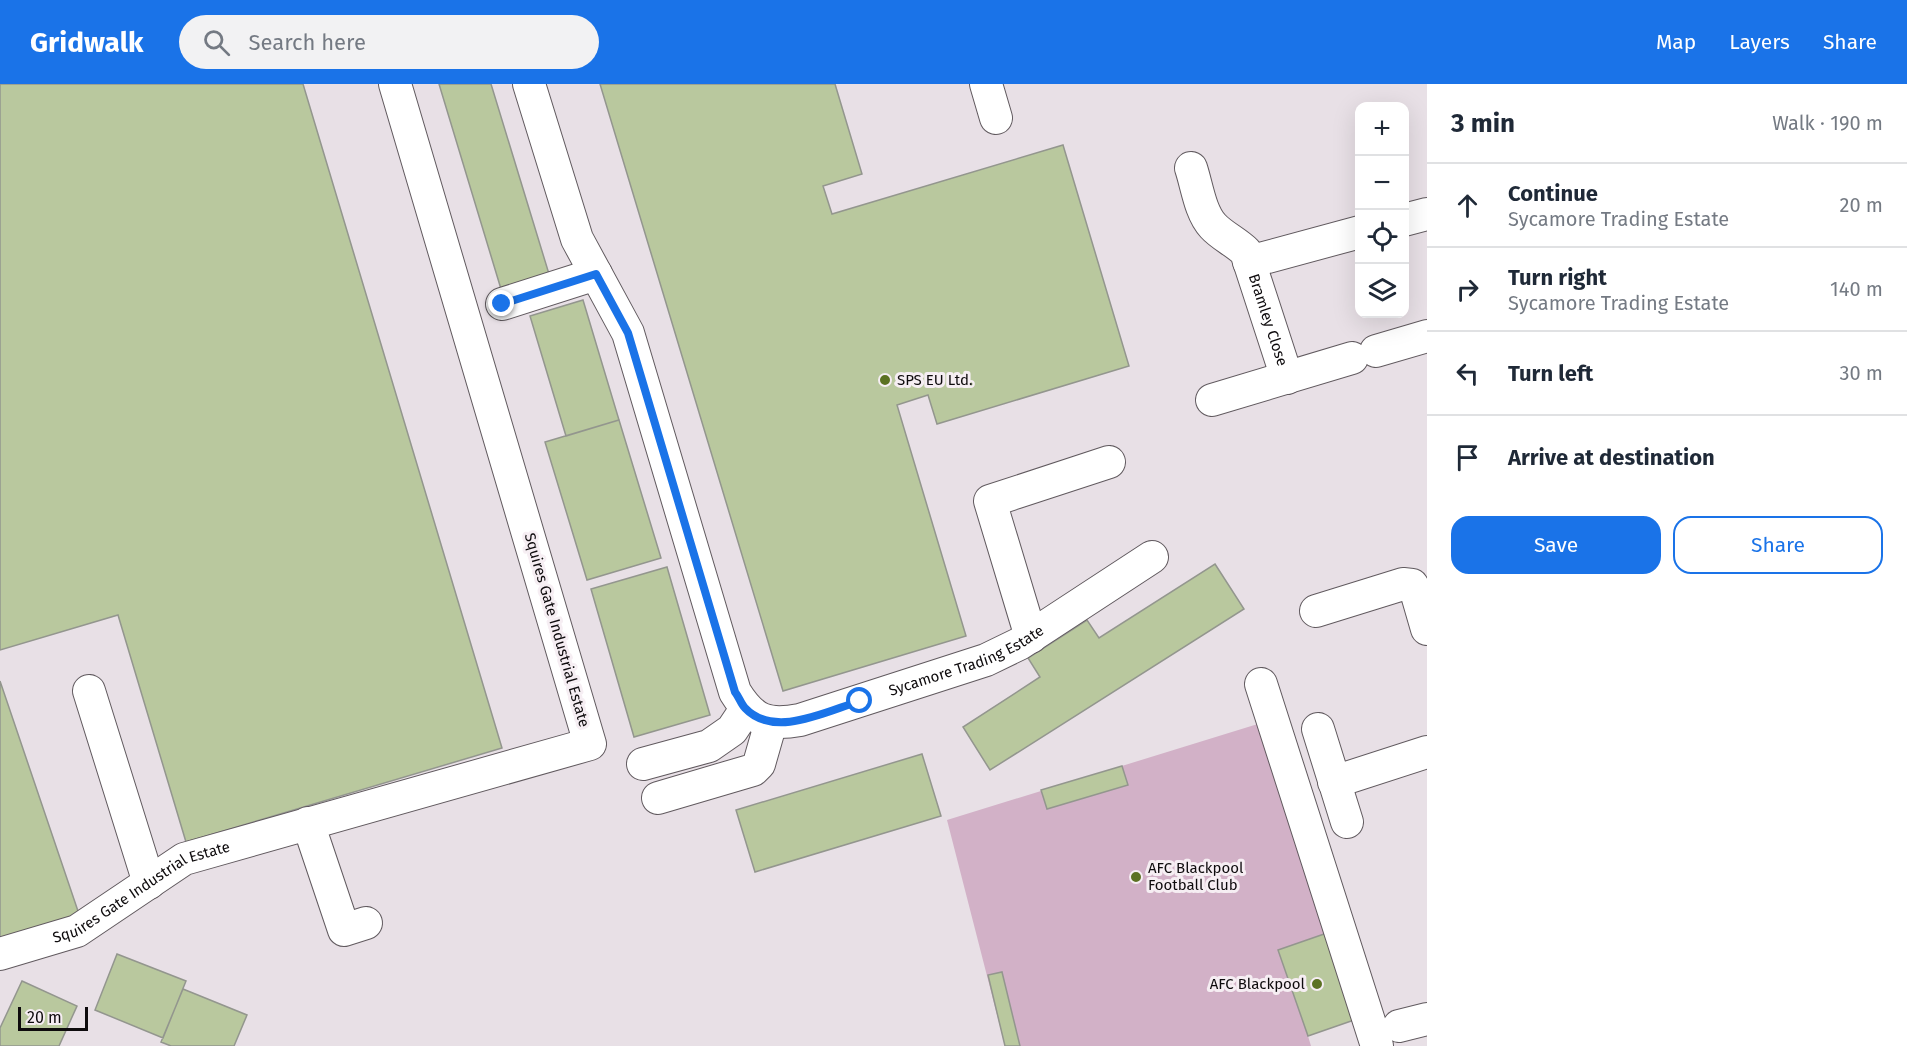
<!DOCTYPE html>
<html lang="en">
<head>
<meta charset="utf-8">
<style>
  body { margin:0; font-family:"Fira Sans",sans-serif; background:#f2f2f3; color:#1f2937 }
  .controls { position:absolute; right:18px; top:18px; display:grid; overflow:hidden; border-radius:12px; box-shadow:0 6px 24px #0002 }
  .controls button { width:54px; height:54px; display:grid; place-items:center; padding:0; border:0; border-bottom:2px solid #e0e1e3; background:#fff; color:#1f2937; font:30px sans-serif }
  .scale { position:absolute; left:18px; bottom:15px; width:70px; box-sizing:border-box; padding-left:6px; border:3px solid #0e0b0d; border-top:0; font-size:16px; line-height:21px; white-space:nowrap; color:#0e0b0d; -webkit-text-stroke:4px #f6eef3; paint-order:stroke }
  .stop { position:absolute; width:18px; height:18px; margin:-14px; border:4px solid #1a73e8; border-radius:50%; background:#fff }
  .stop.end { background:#1a73e8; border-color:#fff; box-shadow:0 2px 6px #0008 }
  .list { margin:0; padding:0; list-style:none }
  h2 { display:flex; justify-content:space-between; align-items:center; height:78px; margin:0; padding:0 24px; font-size:26px }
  h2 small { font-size:20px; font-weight:400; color:#747a83 }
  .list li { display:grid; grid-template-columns:39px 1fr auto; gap:18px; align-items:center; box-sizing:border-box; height:84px; padding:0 24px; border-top:2px solid #e0e1e3 }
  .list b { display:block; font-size:22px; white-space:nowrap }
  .list p { margin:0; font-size:20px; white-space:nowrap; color:#747a83 }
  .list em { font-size:20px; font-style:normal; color:#747a83 }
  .actions { display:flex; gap:12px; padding:18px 24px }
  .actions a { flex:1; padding:14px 0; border:2px solid #1a73e8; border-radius:18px; text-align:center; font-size:21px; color:#1a73e8 }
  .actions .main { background:#1a73e8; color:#fff }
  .icon { flex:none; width:33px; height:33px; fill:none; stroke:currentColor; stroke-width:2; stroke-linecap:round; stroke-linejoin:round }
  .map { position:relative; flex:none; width:1427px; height:962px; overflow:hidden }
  header { display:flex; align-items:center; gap:36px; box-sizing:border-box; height:84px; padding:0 30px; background:#1a73e8; color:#fff }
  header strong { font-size:28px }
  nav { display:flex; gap:33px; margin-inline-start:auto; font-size:21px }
  .search { width:420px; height:54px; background:#f2f2f3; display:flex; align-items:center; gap:15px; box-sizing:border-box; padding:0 21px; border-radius:33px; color:#747a83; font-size:22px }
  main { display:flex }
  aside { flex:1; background:#fff }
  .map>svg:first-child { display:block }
  .green { fill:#d2b1c7 }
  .building { fill:#b9c89e; stroke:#93968e; stroke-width:1.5 }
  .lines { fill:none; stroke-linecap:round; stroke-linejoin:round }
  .minor-casing { stroke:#615a5f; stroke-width:34 }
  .minor { stroke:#fff; stroke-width:32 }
  .route { stroke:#1a73e8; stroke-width:8 }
  .poi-dot { fill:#5b7122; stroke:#f6eef3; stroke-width:2 }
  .labels { text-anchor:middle; stroke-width:6; stroke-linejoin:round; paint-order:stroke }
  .street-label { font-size:15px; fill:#0e0b0d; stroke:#f6eef3 }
  .poi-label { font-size:15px; fill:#0e0b0d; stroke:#f6eef3; text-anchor:start }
</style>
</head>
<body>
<header>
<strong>Gridwalk</strong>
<div class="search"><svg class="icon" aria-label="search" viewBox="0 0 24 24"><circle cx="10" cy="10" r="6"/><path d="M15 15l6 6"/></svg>Search here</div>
<nav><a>Map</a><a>Layers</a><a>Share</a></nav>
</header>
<main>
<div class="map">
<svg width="1427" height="962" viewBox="0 0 1427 962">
  <rect width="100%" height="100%" fill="#e8e0e6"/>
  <path class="green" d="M1261 639 1357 935 1308 952 1311 962H1005L947 736Z"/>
  <path class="building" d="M0 0H303L502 664 186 758 118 531 0 566Z
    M439 0H491L549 190 501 205Z
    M600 0H835L862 90 823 102 832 130 1063 61 1129 282 937 340 928 311 897 321 966 552 783 607Z
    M583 216 619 336 566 352 530 232Z
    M619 336 661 474 587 496 545 358Z
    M1215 480 1244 525 990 686 963 643 1040 593 1028 574 1087 536 1099 554Z
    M667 483 710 631 634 653 591 505Z
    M0 597 80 833 0 857Z
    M922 670 941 732 755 788 736 726Z
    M1122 682 1128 701 1047 725 1041 706Z
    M1327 849 1357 935 1308 952 1278 866Z
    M117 870 186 897 163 954 95 926Z
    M1002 888 1020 962H1005L988 891Z
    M22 897 77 922 59 962H0V944Z
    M183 905 247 931 234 962H171L161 958Z"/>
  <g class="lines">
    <defs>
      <g id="minor">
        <path id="s1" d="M529 0 577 155 628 249 735 608C753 637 767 642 800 636L986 576 1019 560 1152 473"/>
        <path d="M986 0 996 34"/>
        <path id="s2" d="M1191 84C1197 102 1200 128 1213 142 1222 152 1236 158 1246 168L1287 294"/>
        <path d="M1404 136 1427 130"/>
        <path d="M1249 178 1360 148"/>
        <path d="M502 220 596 190"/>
        <path d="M1376 267 1427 252"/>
        <path d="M1212 316 1352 274"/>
        <path d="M1316 527 1403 500 1412 501 1416 507 1427 545"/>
        <path d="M1031 553 990 417 1109 378"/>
        <path d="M1261 600 1377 962"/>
        <path d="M89 607 149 799"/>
        <path d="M1318 645 1347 738"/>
        <path d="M643 680 709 662 732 646 746 625"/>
        <path d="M1334 698 1427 668"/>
        <path d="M658 714 753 686 759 680 771 638"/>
        <path d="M308 739 344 846 366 839"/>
        <path id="s3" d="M0 870 77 847 184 775 590 660 395 0"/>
        <path d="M1399 942 1427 935"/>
      </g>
    </defs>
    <use href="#minor" class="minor-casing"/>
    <use href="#minor" class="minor"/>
  </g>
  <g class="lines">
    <path class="route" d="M502 220 596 190 628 249 735 608C739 613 741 620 745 624 774 655 827 627 860 617"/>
  </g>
  <g class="poi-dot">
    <circle cx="885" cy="296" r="6"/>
    <circle cx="1136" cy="793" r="6"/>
    <circle cx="1317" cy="900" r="6"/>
  </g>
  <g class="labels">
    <g class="street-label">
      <text dy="5" stroke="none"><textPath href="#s2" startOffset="176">Bramley Close</textPath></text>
      <text transform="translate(557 546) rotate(74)" y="5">Squires Gate Industrial Estate</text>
      <text dy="5" stroke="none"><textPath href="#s1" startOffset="898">Sycamore Trading Estate</textPath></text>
      <text dy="5" stroke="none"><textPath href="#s3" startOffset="156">Squires Gate Industrial Estate</textPath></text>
    </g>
    <g class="poi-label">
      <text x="897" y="301">SPS EU Ltd.</text>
      <text x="1148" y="789">AFC Blackpool<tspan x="1148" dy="17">Football Club</tspan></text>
      <text x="1305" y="905" text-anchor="end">AFC Blackpool</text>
    </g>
  </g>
</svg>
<div class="controls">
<button>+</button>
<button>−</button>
<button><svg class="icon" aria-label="locate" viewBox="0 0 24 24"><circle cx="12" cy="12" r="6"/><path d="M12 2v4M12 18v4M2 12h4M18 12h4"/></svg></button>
<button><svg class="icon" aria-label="layers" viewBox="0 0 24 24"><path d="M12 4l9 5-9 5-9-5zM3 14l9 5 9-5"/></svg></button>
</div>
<div class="scale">20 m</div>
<div class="stop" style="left:860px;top:617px"></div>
<div class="stop end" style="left:502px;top:220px"></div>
</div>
<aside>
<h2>3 min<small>Walk · 190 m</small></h2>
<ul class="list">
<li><svg class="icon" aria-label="ahead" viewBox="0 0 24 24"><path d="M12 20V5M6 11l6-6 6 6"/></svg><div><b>Continue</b><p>Sycamore Trading Estate</p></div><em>20 m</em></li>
<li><svg class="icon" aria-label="right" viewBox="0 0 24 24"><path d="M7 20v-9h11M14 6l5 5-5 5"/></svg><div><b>Turn right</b><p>Sycamore Trading Estate</p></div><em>140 m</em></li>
<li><svg class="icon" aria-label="left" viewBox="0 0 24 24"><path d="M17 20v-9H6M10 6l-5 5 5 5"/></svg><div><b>Turn left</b></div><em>30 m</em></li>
<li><svg class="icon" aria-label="arrive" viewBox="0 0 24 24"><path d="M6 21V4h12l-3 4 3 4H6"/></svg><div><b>Arrive at destination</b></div></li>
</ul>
<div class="actions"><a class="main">Save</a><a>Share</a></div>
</aside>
</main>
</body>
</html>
